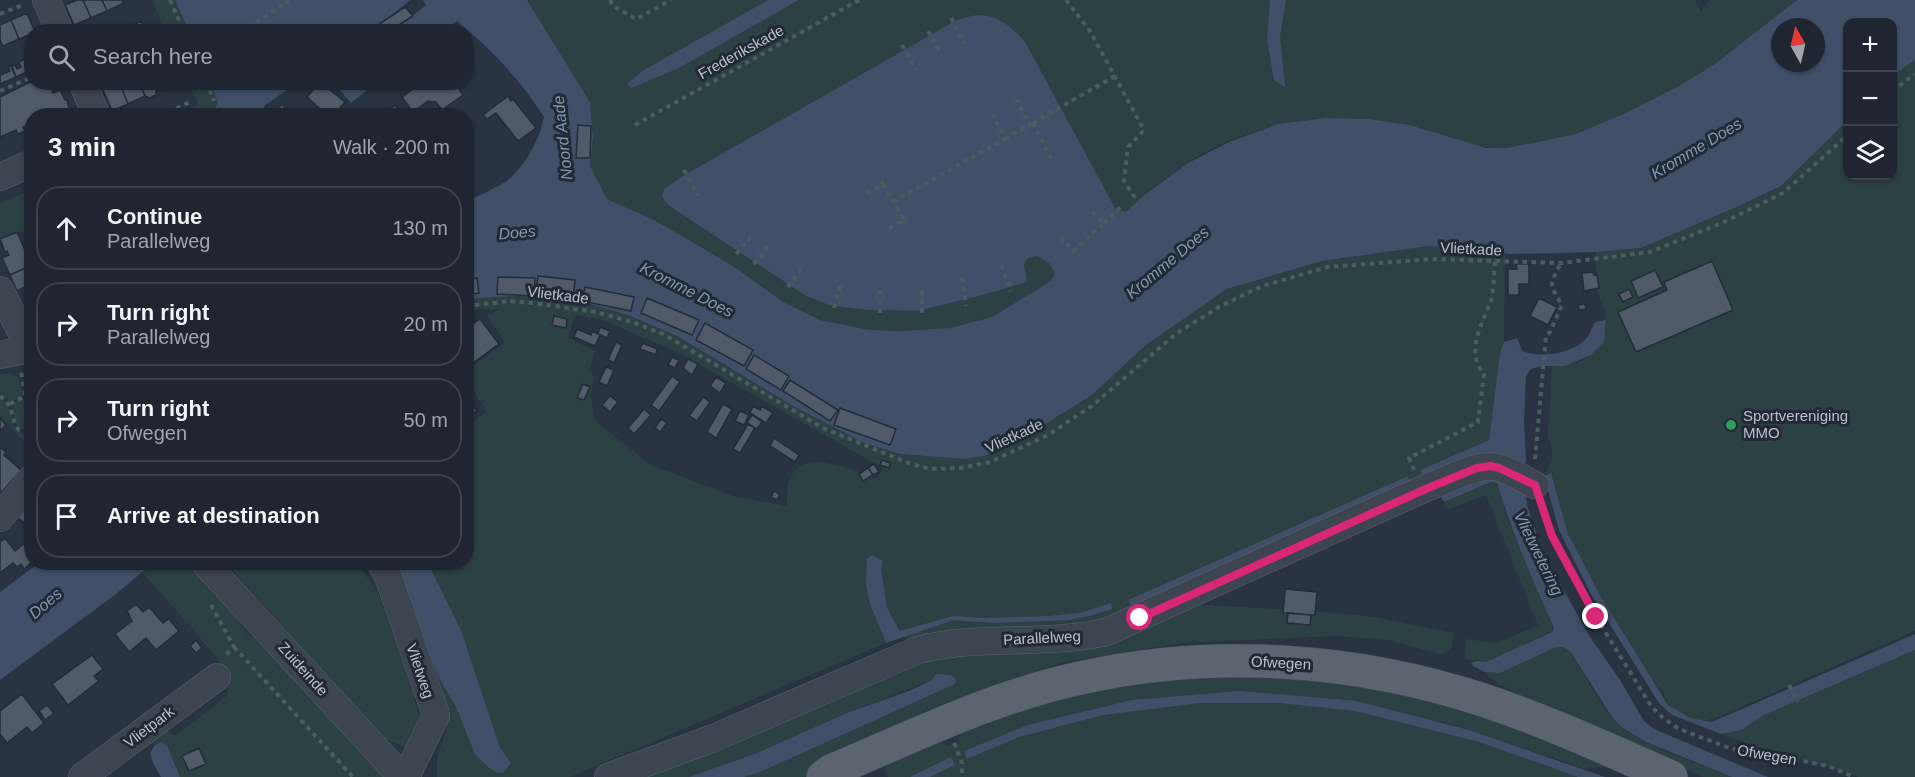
<!DOCTYPE html>
<html lang="en">
<head>
<meta charset="utf-8">
<style>
  body { margin:0; font-family:Arial,sans-serif; background:#272e39; color:#f1f3f6 }
  .controls { position:absolute; right:18px; top:18px; display:grid; overflow:hidden; border-radius:12px; box-shadow:0 2px 4px #0004 }
  .controls button { width:54px; height:54px; display:grid; place-items:center; padding:0; border:0; border-bottom:2px solid #3c434d; background:#1f2631; color:#f1f3f6; font:30px sans-serif }
  .compass { position:absolute; left:1771px; top:18px; width:54px; height:54px; border-radius:50%; background:#1f2631; box-shadow:0 2px 4px #0004; rotate:352deg }
  .stop { position:absolute; width:18px; height:18px; margin:-14px; border:4px solid #db2777; border-radius:50%; background:#fff }
  .stop.end { background:#db2777; border-color:#fff; box-shadow:0 2px 6px #0008 }
  .list { margin:0; padding:0; list-style:none }
  h2 { display:flex; justify-content:space-between; align-items:center; height:78px; margin:0; padding:0 24px; font-size:26px }
  h2 small { font-size:20px; font-weight:400; color:#a1a5ab }
  .list li { display:grid; grid-template-columns:39px 1fr auto; gap:18px; align-items:center; box-sizing:border-box; height:84px; margin:0 12px 12px; padding:0 12px; border:2px solid #3c434d; border-radius:24px }
  .list b { display:block; font-size:22px; white-space:nowrap }
  .list p { margin:0; font-size:20px; white-space:nowrap; color:#a1a5ab }
  .list em { font-size:20px; font-style:normal; color:#a1a5ab }
  .icon { flex:none; width:33px; height:33px; fill:none; stroke:currentColor; stroke-width:2; stroke-linecap:round; stroke-linejoin:round }
  .map { position:relative; flex:none; width:1915px; height:777px; overflow:hidden }
  .search { position:absolute; background:#1f2631; box-shadow:0 2px 4px #0004; left:24px; top:24px; width:450px; height:66px; display:flex; align-items:center; gap:15px; box-sizing:border-box; padding:0 21px; border-radius:24px; color:#a1a5ab; font-size:22px }
  .panel { position:absolute; background:#1f2631; box-shadow:0 2px 4px #0004; left:24px; top:108px; width:450px; height:462px; border-radius:24px }
  .map>svg:first-child { display:block }
  .green { fill:#2c4143; fill-rule:evenodd }
  .water { fill:#415068; fill-rule:evenodd }
  .building { fill:#505a69; stroke:#242c38; stroke-width:1.5 }
  .lines { fill:none; stroke-linecap:round; stroke-linejoin:round }
  .minor-casing { stroke:#5b636e; stroke-width:28 }
  .major-casing { stroke:#474e5a; stroke-width:34 }
  .path { stroke:#4c5d61; stroke-width:4; stroke-dasharray:4.5 4.5; stroke-linecap:butt }
  .minor { stroke:#3d4551; stroke-width:27 }
  .major { stroke:#5c6470; stroke-width:33 }
  .route { stroke:#db2777; stroke-width:8 }
  .leisure-dot { fill:#2e9e5b; stroke:#222a36; stroke-width:2 }
  .labels { text-anchor:middle; stroke-width:6; stroke-linejoin:round; paint-order:stroke }
  .street-label { font-size:15px; fill:#bac0cb; stroke:#222a36 }
  .poi-label { font-size:15px; fill:#bac0cb; stroke:#222a36; text-anchor:start }
  .water-label { font-size:16px; font-style:italic; fill:#8596af; stroke:#222a36 }
</style>
</head>
<body>
<div class="map">
<svg width="1915" height="777" viewBox="0 0 1915 777">
  <rect width="100%" height="100%" fill="#293341"/>
  <path class="green" d="M152 0H175L189 31H166Z
    M527 0H768L644 70 679 68 799 0H1695L1701 12 1709 0H1797C1770 22 1743 45 1715 64 1658 103 1575 144 1506 148 1472 150 1441 132 1409 125 1333 110 1251 120 1186 164 1172 174 1156 185 1142 197 1137 202 1132 207 1126 212L1116 210 1003 21 995 19 955 21 681 177 671 183 662 197 668 205 806 296 829 305 866 310 917 311 979 296 1026 282 1024 265 1028 258 1039 256 1049 263 1056 274 1051 281 992 317 950 328 900 331 870 330 820 320 783 302 736 268 689 240 654 220 607 199 590 166 593 137 590 102Z
    M1915 60V631L1723 715 1708 720H1690L1668 705 1663 692 1623 646 1586 582 1558 519 1545 473 1553 457 1548 434 1552 366C1580 367 1608 352 1606 321 1606 311 1599 300 1597 290 1596 277 1596 264 1596 252L1641 248 1732 209 1781 186 1847 121 1848 176H1892L1893 75Z
    M189 83H211L218 104 210 116H177L198 104Z
    M31 190V230L0 237V203Z
    M1429 246 1505 254 1504 342 1500 352 1489 440 1420 470 1424 480 1412 485 1408 476 1129 600 1144 605 1104 626 909 645 887 608 881 568 883 561 872 555 870 604 886 643 570 777H437V759L446 731 448 709 439 678 456 707 510 763 500 748 487 710 428 563 466 562 467 426 487 412 467 380V371L505 342 487 315 501 309H480L467 312V300L479 298 520 296 556 299 585 303 628 315 679 337 793 406 864 443 900 454 965 459 1010 446 1092 395 1146 345 1227 289 1322 261ZM575 315 600 319 679 353 883 468 877 478C838 466 784 438 787 506L733 496 651 465 595 421 591 396 594 376 589 371 595 351 568 338Z
    M11 373 18 377 23 395 10 402 0 393V374Z
    M0 398C3 401 6 402 8 405 16 418 8 435 31 434V449L0 416Z
    M21 399 29 400 31 402V430C16 433 10 415 15 402Z
    M1491 482 1497 483 1507 518 1554 628 1552 631 1486 662 1465 659 1466 639 1497 643 1538 625 1486 495 1446 510 1444 502Z
    M153 563H191L213 586 249 636 265 639 389 777H180L167 746 161 742 154 746 149 734 162 723 171 735H176L228 695 227 684 217 657 142 572Z
    M227 563H358L378 594 409 679 421 722 406 747 384 739 232 570Z
    M1187 604 1329 612 1375 617 1454 633 1452 647 1444 655 1387 640 1338 636 1182 643 1065 662 1011 679 939 705 880 733 804 777H744L758 773 955 684 932 680 849 712 757 753 689 777H631L905 664Z
    M1562 647 1570 651C1582 670 1606 716 1622 728 1649 748 1700 764 1732 777H1703L1550 712 1494 681 1485 672 1500 673 1554 648Z
    M1915 650V777H1859L1814 763 1766 751 1721 734 1742 730 1762 716Z
    M1298 670 1454 703 1609 767 1583 768 1441 721 1443 733 1479 742 1578 777H888L884 767 936 739 948 747 957 742 964 726 1002 712 1164 674Z"/>
  <path class="water" d="M175 0H410L372 32 189 31Z
    M423 0H527L590 102 593 137 590 166 607 199 654 220 689 240 736 268 783 302 820 320 870 330 900 331 950 328 992 317 1051 281 1055 274 1049 263 1038 256 1028 258 1024 265 1027 282 979 296 917 311 866 310 829 305 806 296 668 205 662 197 664 189 681 177 955 21C986 8 1004 18 1025 42L1116 210 1126 212 1143 196 1188 163 1229 142 1278 124 1326 118 1369 119 1410 125 1486 148H1507L1538 142 1576 134 1626 113 1679 86 1715 64 1797 0H1915V60L1893 75 1892 22H1848L1847 121 1781 186 1732 209 1641 248 1596 252 1510 254 1429 246 1322 261 1227 289 1146 345 1092 395 1010 446 987 455 965 459 900 454 864 443 793 406 679 337 628 315 586 303 556 299 520 296 479 298 467 300V201C479 195 494 189 505 182 524 169 540 139 544 117 520 79 491 49 457 21L441 31 392 32 426 5ZM1780 27H1816V63H1780Z
    M768 0H799L679 68 631 88 627 84 644 70Z
    M1270 0H1286L1280 36 1285 87 1274 80 1267 40Z
    M211 83H297L264 106 267 116 210 115 218 104Z
    M334 83H376L351 103Z
    M1606 320 1604 342 1591 355 1565 366H1541L1531 369 1526 376 1524 422 1526 460 1524 471 1527 505 1537 535 1549 564 1590 637 1620 680 1644 721 1654 729 1768 777H1732L1646 742 1621 727 1612 717 1570 651 1562 647 1554 648 1500 673 1485 672 1473 666 1472 663 1476 661 1486 662 1552 632 1554 628C1533 581 1512 533 1497 483L1491 482 1444 502 1441 497 1463 486 1424 480 1420 470 1489 440 1500 352 1504 342 1517 338 1522 351C1540 358 1572 354 1586 339 1590 334 1592 327 1595 322Z
    M1551 473 1568 534 1601 597 1668 705 1690 718 1712 722 1915 634V650L1762 716 1742 730 1721 734 1672 715 1659 703 1591 594 1559 530 1544 476Z
    M1408 476 1412 485 1144 605H1131L1128 600Z
    M872 555 883 561 881 568 887 608 900 631 953 616 982 618 1048 616 1080 613 1111 603 1112 609 1089 616 1068 620 997 623 954 620 886 643 870 604 866 584 867 559Z
    M39 563H153L116 594 0 680V592Z
    M391 563H428L462 633 500 748 511 763 504 772 498 773 488 767 475 754 456 707 439 678Z
    M936 674 951 675 956 679 955 684 758 773 744 777H689L757 753 849 712 909 691 932 680Z
    M1240 691 1356 701 1469 730 1605 777H1578L1479 742 1355 711 1280 703H1199L1103 715 1019 737 967 759 964 751 1028 725 1132 700Z
    M161 742 167 746 180 777H161L153 763 150 753 154 746Z
    M951 757 955 765 930 777H910Z"/>
  <path class="building" d="M77 0H83L91 18 74 25 65 5Z
    M83 0H102L107 11 91 18Z
    M102 0H122L124 3 107 11Z
    M405 7 413 16 388 32H374L376 26Z
    M27 13 35 32H32V34L19 39 11 20Z
    M11 20 19 39 3 46 0 40V25Z
    M141 21 145 30 136 32 133 25Z
    M133 25 136 32H126L125 28Z
    M27 58 32 70 16 77 12 66 15 65 17 69 21 67 19 62Z
    M10 65 16 77 0 84V72L1 75 10 71 8 66Z
    M32 81 49 82 53 93 60 90 65 100H67L71 116H32V124L23 127 25 131 18 134 16 130 0 137V97Z
    M107 82H119L128 104 112 111 101 85Z
    M119 82H139L145 96 128 104Z
    M139 82H159L161 89 156 91V95L150 98 145 96Z
    M159 82H177L166 91 161 89Z
    M320 82 345 102 333 116H328L307 97Z
    M422 82H462L457 86 463 95 442 110 436 102 428 101 413 112 402 97Z
    M508 96 511 101 513 99 536 128 518 141 496 113 487 119 483 115Z
    M395 105 405 116H388L386 113Z
    M578 125 591 126 590 158H576Z
    M17 232 28 257 32 255V265L10 275 2 258 9 255 7 251 5 252 0 239Z
    M1712 261 1733 310 1636 352 1618 312 1667 290 1664 282Z
    M1516 264H1529V284H1519V295H1508V269H1517Z
    M32 265V292L29 285 17 291 10 275Z
    M1655 270 1663 287 1638 298 1631 281Z
    M1593 272 1594 275 1597 274 1599 288 1584 291 1582 273Z
    M538 276 575 280 573 298 536 293Z
    M498 277 535 278 534 296 497 294Z
    M477 278 479 293 466 295V280Z
    M585 287 634 297 631 311 582 301Z
    M1629 289 1633 297 1623 302 1619 294Z
    M647 298 699 320 692 335 641 313Z
    M1539 298 1557 307 1548 325 1530 316Z
    M1585 304 1586 309 1579 310 1578 305Z
    M554 316 567 319 566 328 552 325Z
    M480 319 499 344 466 368V329Z
    M705 323 753 350 744 366 696 340Z
    M600 327 610 331 607 338 598 334Z
    M577 329 591 335 592 331 600 335 595 346 574 337Z
    M616 342 622 345 614 363 608 360Z
    M643 343 657 349 656 355 640 349Z
    M754 355 789 376 781 390 746 369Z
    M672 357 679 360 675 368 668 365Z
    M688 359 698 364 692 375 683 368Z
    M606 367 614 370 607 386 599 382Z
    M672 376 680 382 659 411 651 405Z
    M716 377 726 383 720 393 710 386Z
    M790 380 838 410 830 421 783 391Z
    M583 384 590 387 584 400 577 398Z
    M466 396 477 411 466 418Z
    M610 396 618 402 610 412 602 405Z
    M703 397 710 402 697 421 689 416Z
    M723 404 732 409 716 438 707 432Z
    M753 406 760 410 762 406 773 413 766 423 750 413Z
    M840 408 896 429 890 445 834 425Z
    M644 409 651 415 634 434 628 428Z
    M740 411 749 415 744 425 735 421Z
    M752 415 762 422 757 429 747 423Z
    M0 418 6 425 0 431Z
    M661 419 667 423 660 432 655 428Z
    M748 424 755 428 740 453 733 449Z
    M774 438 799 455 795 462 770 446Z
    M0 447 6 452 4 455 21 470 2 492 0 491Z
    M882 460 890 463 889 468 880 465Z
    M874 464 879 472 873 475 868 468Z
    M868 468 873 475 863 481 859 474Z
    M774 491 780 495 777 500 771 497Z
    M29 503 32 505V528L18 518Z
    M5 538 15 551 27 541 32 547V562L24 569 21 564 17 567 13 563 0 573V542Z
    M1285 589 1317 592 1315 615 1283 613Z
    M135 605H137L143 612 149 607 163 623 169 619 179 631 156 650 146 638 129 652 115 634 132 621 127 611Z
    M1288 613 1311 615 1310 625 1287 623Z
    M196 640 202 648 196 653 190 646Z
    M92 655 103 669 94 676 99 681 68 705 52 684Z
    M22 694 44 723 32 733 27 727 7 743 0 734V711Z
    M47 705 54 713 45 720 39 711Z
    M199 748 206 764 189 771 182 756Z"/>
  <g class="lines">
    <defs>
      <path id="minor" d="M46 0 60 32
        M82 82 97 116
        M0 177 32 163
        M0 290 32 353
        M0 355 29 349
        M0 518 32 478
        M204 562 402 777
        M380 562 388 576 436 715 406 777
        M82 777 217 677
        M608 777 711 739 918 650C980 634 1044 646 1106 632L1428 487C1447 480 1481 461 1500 468 1512 472 1523 479 1535 485"/>
      <path id="major" d="M823 777 831 771C914 736 996 695 1085 677 1216 649 1355 658 1483 700 1547 721 1609 750 1671 777"/>
    </defs>
    <use href="#minor" class="minor-casing"/>
    <use href="#major" class="major-casing"/>
    <path class="path" d="M170 0 184 32
      M610 0 613 6 636 19 671 0
      M1066 0 1090 31 1144 130 1128 147 1124 181 1137 201
      M0 14 25 4
      M951 18 965 43
      M928 31 942 56
      M145 32V31
      M241 32 290 0
      M902 45 916 70
      M206 82 214 101
      M0 91 32 77
      M1892 91 1915 74
      M160 116 190 102
      M274 116 283 107
      M1033 123 1115 76
      M1033 123 1051 159
      M635 125 859 0
      M1005 139 1030 125 1016 100
      M684 170 698 195
      M883 184 904 220 888 229
      M867 194 883 184 880 179
      M893 202 1005 139 993 115
      M904 220 908 227
      M1104 223 1121 207
      M1061 237 1073 251 1104 223 1090 210
      M736 254 753 234
      M754 264 771 243
      M1001 265 1011 291
      M962 278 966 306
      M788 287 804 265
      M466 306 510 301 540 304 596 312 632 322 663 334 825 429 911 464 930 469 961 468 990 462 1048 435 1093 405 1177 333 1219 307 1262 286 1328 267 1432 259 1561 263 1650 252 1722 223 1783 193 1848 135
      M834 308 841 283
      M880 313V287
      M922 313V286
      M0 396C16 408 9 416 19 430L32 432
      M25 396 32 398
      M10 404 25 396 21 371
      M1535 459 1546 336 1550 332 1562 305C1549 284 1549 286 1561 263
      M1414 470 1409 458 1478 422 1484 374C1464 350 1483 325 1491 300 1494 288 1494 274 1495 262
      M1542 504 1552 536 1596 617 1651 706 1663 718 1679 729 1724 746 1754 755 1792 759 1828 766 1854 777
      M211 605 234 647 224 657
      M234 647 353 777
      M1789 685 1798 702
      M954 743 962 763V777"/>
    <use href="#minor" class="minor"/>
    <use href="#major" class="major"/>
  </g>
  <g class="lines">
    <path class="route" d="M1140 618 1428 488 1477 468 1490 466 1499 468 1535 485 1552 536 1596 617"/>
  </g>
  <circle class="leisure-dot" cx="1731" cy="425" r="6"/>
  <g class="labels">
    <g class="street-label">
      <text transform="translate(741 52) rotate(-29)" y="5">Frederikskade</text>
      <text transform="translate(1471 249) rotate(3)" y="5">Vlietkade</text>
      <text transform="translate(558 295) rotate(7)" y="5">Vlietkade</text>
      <text transform="translate(1014 436) rotate(-25)" y="5">Vlietkade</text>
      <text transform="translate(1042 638) rotate(-3)" y="5">Parallelweg</text>
      <text transform="translate(1281 663) rotate(3)" y="5">Ofwegen</text>
      <text transform="translate(303 669) rotate(48)" y="5">Zuideinde</text>
      <text transform="translate(420 671) rotate(71)" y="5">Vlietweg</text>
      <text transform="translate(149 727) rotate(-37)" y="5">Vlietpark</text>
      <text transform="translate(1767 755) rotate(10)" y="5">Ofwegen</text>
    </g>
    <g class="poi-label">
      <text x="1743" y="421">Sportvereniging<tspan x="1743" dy="17">MMO</tspan></text>
    </g>
    <g class="water-label">
      <text transform="translate(562 138) rotate(-96)" y="6">Noord Aade</text>
      <text transform="translate(1696 148) rotate(-31)" y="6">Kromme Does</text>
      <text transform="translate(517 232) rotate(-5)" y="6">Does</text>
      <text transform="translate(1167 262) rotate(-40)" y="6">Kromme Does</text>
      <text transform="translate(687 289) rotate(27)" y="6">Kromme Does</text>
      <text transform="translate(1539 553) rotate(64)" y="6">Vlietwetering</text>
      <text transform="translate(45 603) rotate(-41)" y="6">Does</text>
    </g>
  </g>
</svg>
<div class="controls">
<button>+</button>
<button>−</button>
<button><svg class="icon" aria-label="layers" viewBox="0 0 24 24"><path d="M12 4l9 5-9 5-9-5zM3 14l9 5 9-5"/></svg></button>
</div>
<svg class="compass" viewBox="-18 -18 36 36"><path d="M0-13l5 13h-10z" fill="#e53935"/><path d="M0 13l5-13h-10z" fill="#a1a5ab"/></svg>
<div class="stop" style="left:1140px;top:618px"></div>
<div class="stop end" style="left:1596px;top:617px"></div>
<div class="search"><svg class="icon" aria-label="search" viewBox="0 0 24 24"><circle cx="10" cy="10" r="6"/><path d="M15 15l6 6"/></svg>Search here</div>
<section class="panel">
<h2>3 min<small>Walk · 200 m</small></h2>
<ul class="list">
<li><svg class="icon" aria-label="ahead" viewBox="0 0 24 24"><path d="M12 20V5M6 11l6-6 6 6"/></svg><div><b>Continue</b><p>Parallelweg</p></div><em>130 m</em></li>
<li><svg class="icon" aria-label="right" viewBox="0 0 24 24"><path d="M7 20v-9h11M14 6l5 5-5 5"/></svg><div><b>Turn right</b><p>Parallelweg</p></div><em>20 m</em></li>
<li><svg class="icon" aria-label="right" viewBox="0 0 24 24"><path d="M7 20v-9h11M14 6l5 5-5 5"/></svg><div><b>Turn right</b><p>Ofwegen</p></div><em>50 m</em></li>
<li><svg class="icon" aria-label="arrive" viewBox="0 0 24 24"><path d="M6 21V4h12l-3 4 3 4H6"/></svg><div><b>Arrive at destination</b></div></li>
</ul>
</section>
</div>
</body>
</html>
